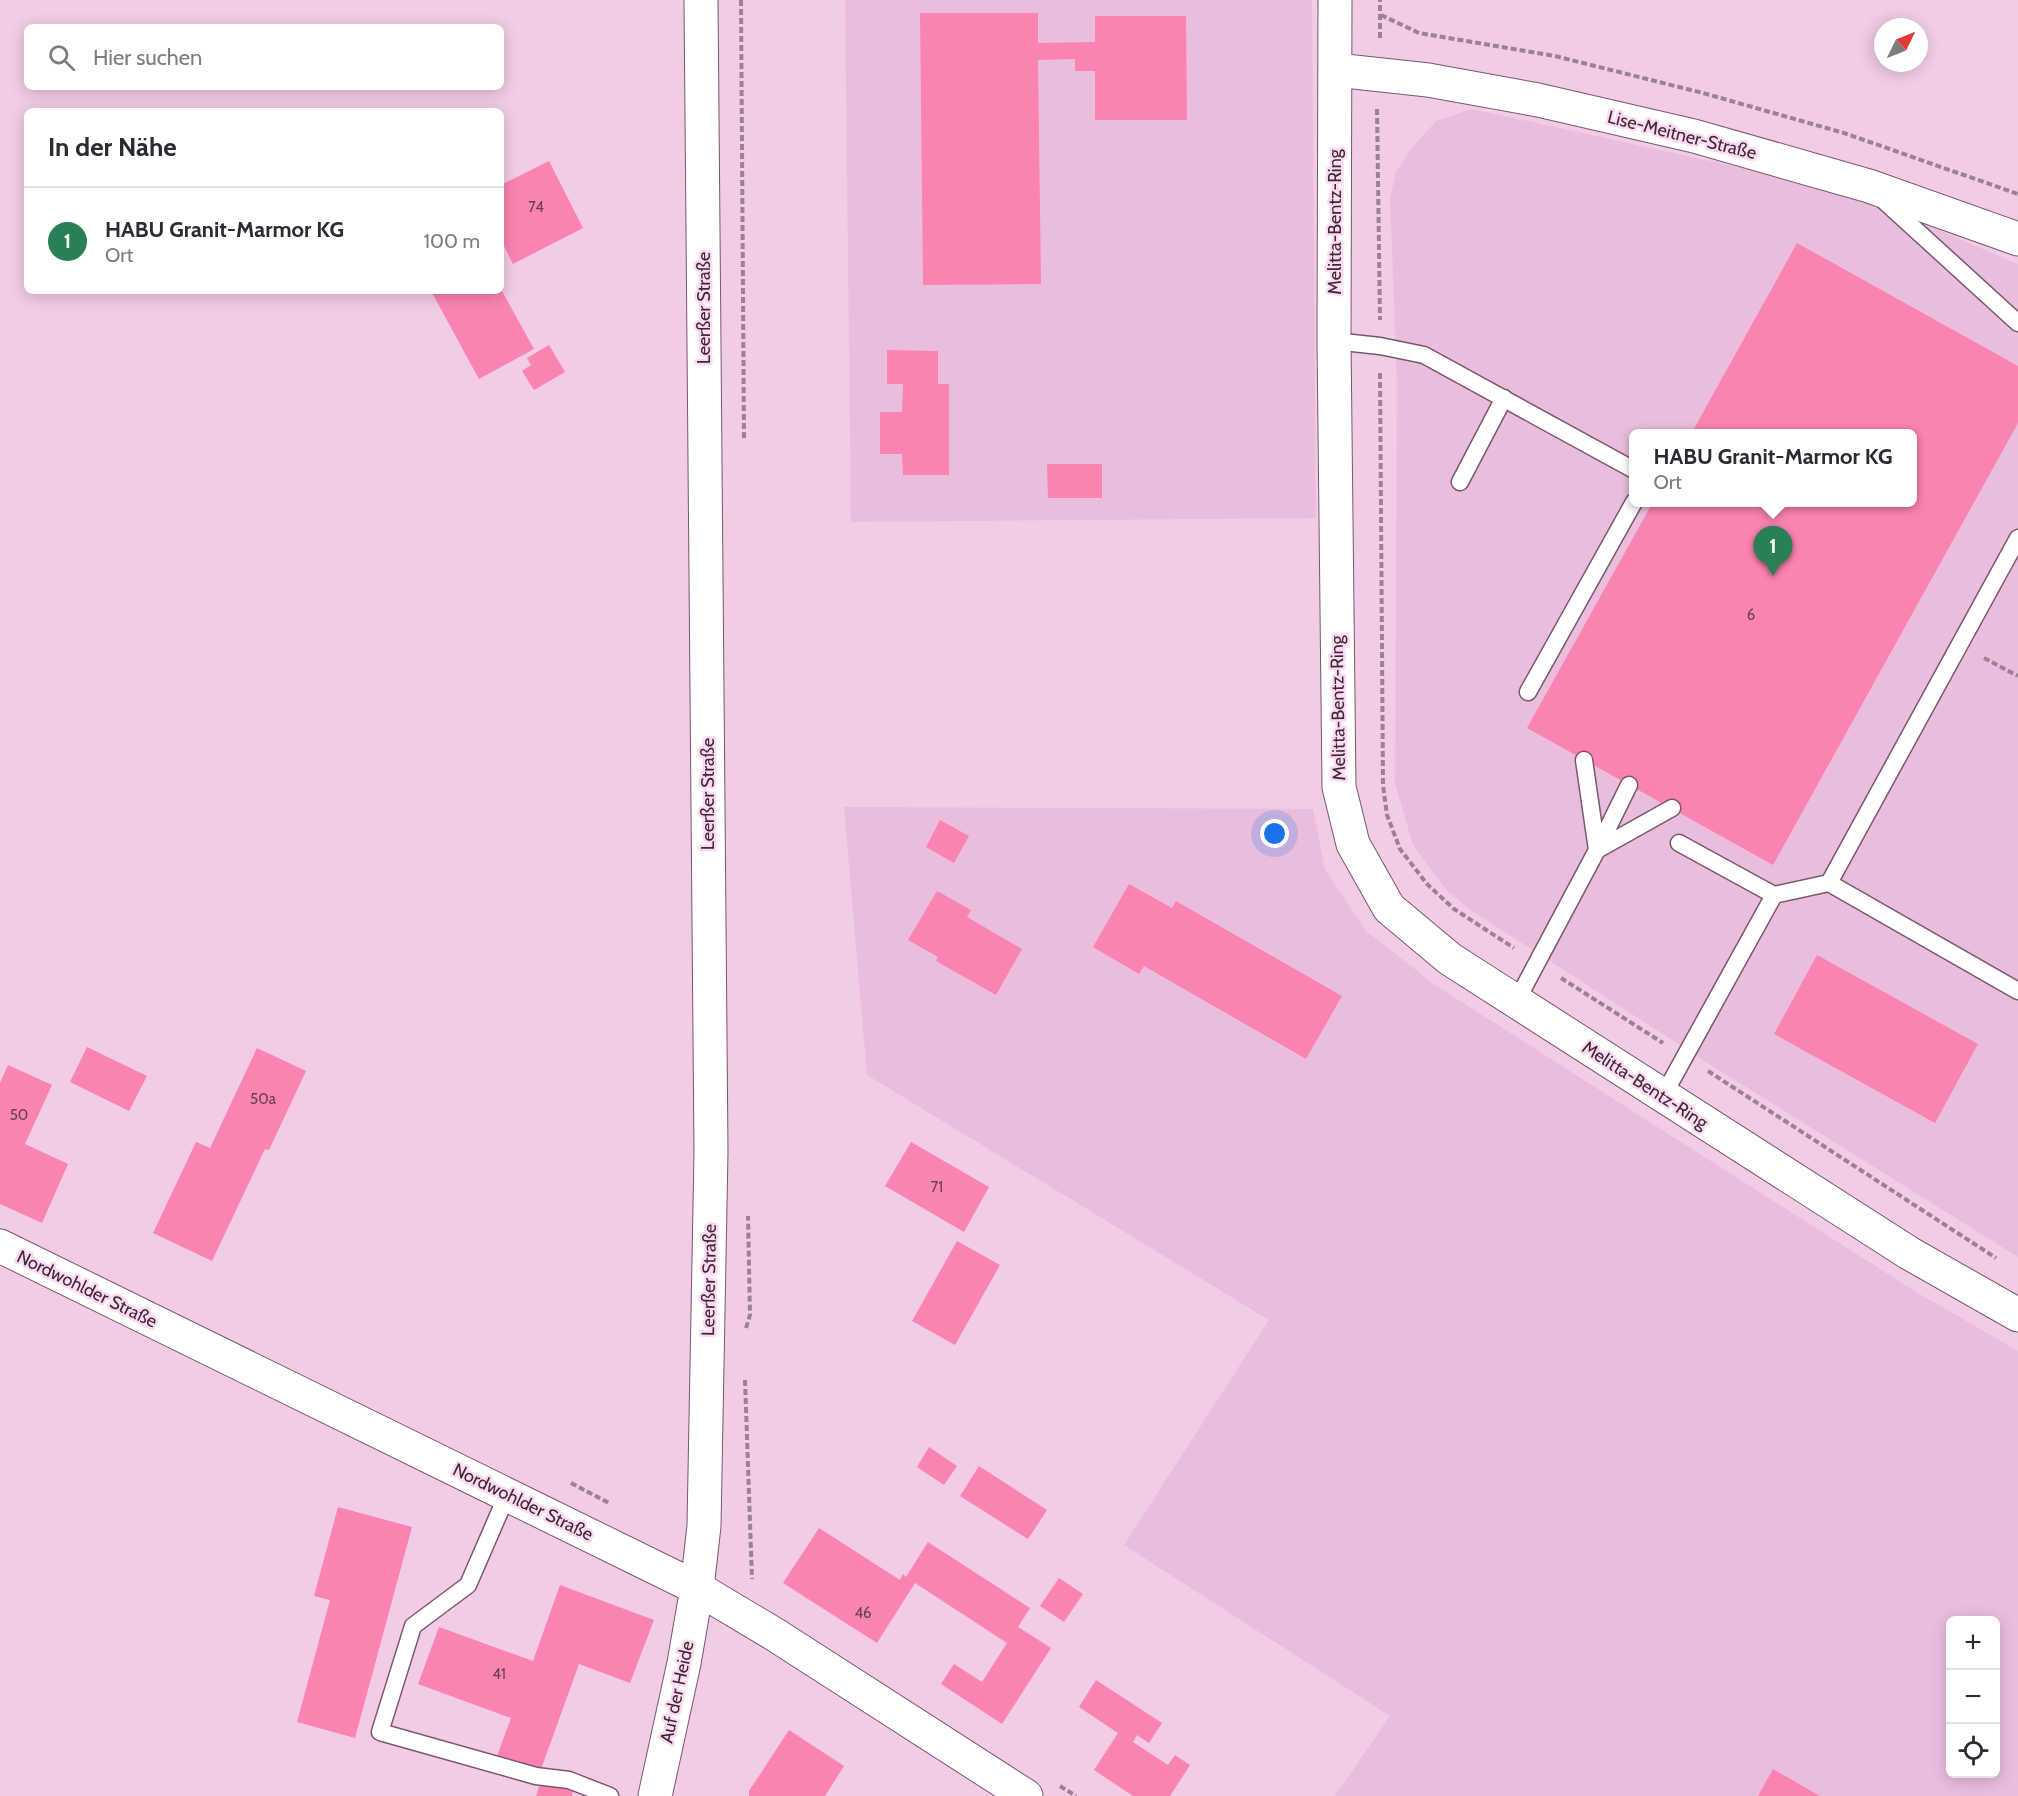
<!DOCTYPE html>
<html lang="de">
<head>
<meta charset="utf-8">
<style>
  body { margin:0; font-family:Cabin,sans-serif; background:#f7f7f7; color:#2b2b33 }
  .controls { position:absolute; right:18px; bottom:18px; display:grid; overflow:hidden; border-radius:9px; box-shadow:0 3px 15px #0003 }
  .controls button { width:54px; height:54px; display:grid; place-items:center; padding:0; border:0; border-bottom:2px solid #e1e1e2; background:#fff; color:#2b2b33; font:30px sans-serif }
  .compass { position:absolute; left:1874px; top:18px; width:54px; height:54px; border-radius:50%; background:#fff; box-shadow:0 3px 15px #0003; rotate:47deg }
  .you { position:absolute; left:1275px; top:834px; width:21px; height:21px; margin:-15px; border:4px solid #fff; border-radius:50%; background:#1a73e8; box-shadow:0 0 0 9px #1a73e833 }
  .badge { display:grid; place-items:center; width:39px; height:39px; border-radius:50%; background:#298054; color:#fff; font-size:20px; font-weight:700 }
  .pin { position:absolute; translate:-50% -50px; filter:drop-shadow(0 2px 3px #0008) }
  .pin::after { content:''; position:absolute; top:32px; width:21px; height:18px; background:inherit; clip-path:polygon(0 0,100% 0,50% 100%) }
  .popup { position:absolute; left:1629px; top:429px; width:288px; height:78px; box-sizing:border-box; display:grid; place-content:center; border-radius:9px; background:#fff; filter:drop-shadow(0 2px 4px #0005); font-size:20px; white-space:nowrap; color:#7c7c81 }
  .popup b { font-size:22px; color:#2b2b33 }
  .popup::after { content:''; position:absolute; left:50%; top:100%; margin-left:-12px; border:12px solid transparent; border-top-color:#fff }
  .list { margin:0; padding:0; list-style:none }
  h2 { display:flex; justify-content:space-between; align-items:center; height:78px; margin:0; padding:0 24px; font-size:26px }
  h2 small { font-size:20px; font-weight:400; color:#7c7c81 }
  .list li { display:grid; grid-template-columns:39px 1fr auto; gap:18px; align-items:center; box-sizing:border-box; height:108px; padding:0 24px; border-top:2px solid #e1e1e2 }
  .list b { display:block; font-size:22px; white-space:nowrap }
  .list p { margin:0; font-size:20px; white-space:nowrap; color:#7c7c81 }
  .list em { font-size:20px; font-style:normal; color:#7c7c81 }
  .icon { flex:none; width:33px; height:33px; fill:none; stroke:currentColor; stroke-width:2; stroke-linecap:round; stroke-linejoin:round }
  .map { position:relative; flex:none; width:2018px; height:1796px; overflow:hidden }
  .search { position:absolute; background:#fff; box-shadow:0 3px 15px #0003; left:24px; top:24px; width:480px; height:66px; display:flex; align-items:center; gap:15px; box-sizing:border-box; padding:0 21px; border-radius:9px; color:#7c7c81; font-size:22px }
  .panel { position:absolute; background:#fff; box-shadow:0 3px 15px #0003; left:24px; top:108px; width:480px; height:186px; border-radius:9px }
  .map>svg:first-child { display:block }
  .built { fill:#ebbddd; fill-rule:evenodd }
  .building { fill:#fb83b1 }
  .lines { fill:none; stroke-linecap:round; stroke-linejoin:round }
  .service-casing { stroke:#79576f; stroke-width:19 }
  .minor-casing { stroke:#79576f; stroke-width:35 }
  .tertiary-casing { stroke:#79576f; stroke-width:35 }
  .secondary-casing { stroke:#79576f; stroke-width:35 }
  .path { stroke:#9c8093; stroke-width:4; stroke-dasharray:6 3; stroke-linecap:butt }
  .service { stroke:#fff; stroke-width:16 }
  .minor { stroke:#fff; stroke-width:33 }
  .tertiary { stroke:#fff; stroke-width:33 }
  .secondary { stroke:#fff; stroke-width:33 }
  .labels { text-anchor:middle; stroke-width:5; stroke-linejoin:round; paint-order:stroke }
  .number-label { font-size:15px; fill:#6a4154 }
  .street-label { font-size:18px; fill:#3a2b35; stroke:#ffd8f3 }
</style>
</head>
<body>
<div class="map">
<svg width="2018" height="1796" viewBox="0 0 2018 1796">
  <rect width="100%" height="100%" fill="#f2cbe6"/>
  <path class="built" d="M845 0H1312L1316 518 851 522Z
    M1472 109 1847 191 2018 264V1257L1714 1067 1475 913 1447 891 1413 845 1395 783 1397 382 1390 198 1396 172 1413 147 1436 121ZM1634 434H1912V502H1634Z
    M844 807 1313 809 1325 870 1366 931 1435 985 1916 1292 2018 1351V1796H1335L1390 1716 1124 1545 1269 1320 867 1075ZM1950 1620H1996V1774H1950Z"/>
  <path class="building" d="M920 13H1038V43L1095 42V16H1186L1187 120H1095V71H1075V59L1038 60 1041 284 923 285Z
    M549 161 583 228 513 264 504 246 501 247V185Z
    M1797 243 2018 366V423L1773 865 1527 728 1653 502H1912V434H1691Z
    M431 291H502L534 349 479 379Z
    M549 345 565 372 534 390 522 371 531 365 527 358Z
    M887 350 938 351V384H949V475H903L902 454H880V412H902L903 384H887Z
    M1047 464H1102V498H1048Z
    M940 820 969 836 954 863 926 847Z
    M1129 884 1172 908 1176 901 1342 996 1306 1059 1144 966 1139 974 1093 947Z
    M937 891 971 910 967 917 1022 949 996 995 936 961 938 957 908 940Z
    M1817 955 1978 1044 1935 1123 1774 1034Z
    M87 1047 147 1076 129 1111 70 1082Z
    M257 1048 306 1071 269 1150 265 1149 212 1261 153 1233 196 1142 210 1148Z
    M8 1065 52 1085 25 1144 68 1164 42 1223 0 1204V1083Z
    M911 1142 989 1187 964 1232 885 1186Z
    M957 1241 1000 1265 955 1345 912 1321Z
    M929 1447 957 1466 944 1485 917 1467Z
    M979 1466 1047 1510 1028 1539 960 1496Z
    M338 1507 412 1527 355 1738 297 1722 330 1600 314 1596Z
    M819 1528 900 1580 903 1574 906 1577 928 1542 1030 1608 1018 1627 1051 1648 1002 1724 941 1684 954 1664 982 1682 1007 1643 915 1583 877 1643 783 1583Z
    M1059 1578 1083 1594 1064 1622 1040 1606Z
    M560 1585 654 1620 630 1683 579 1664 540 1772 497 1756 511 1718 418 1684 439 1627 533 1661Z
    M1096 1680 1162 1723 1149 1743 1137 1735 1133 1742 1168 1765 1175 1755 1190 1765 1170 1796H1133L1094 1770 1118 1733 1079 1707Z
    M789 1730 844 1766 825 1796H749V1791Z
    M1773 1769 1820 1796H1758Z
    M541 1780 573 1791 572 1796H536Z"/>
  <g class="lines">
    <defs>
      <path id="service" d="M1883 200 2018 323
        M1334 341 1380 346 1424 355 1634 470
        M1460 482 1504 398
        M1528 692 1634 502
        M1584 760 1597 850 1672 808
        M1679 843 1774 895
        M1829 883 2018 991
        M1516 1002 1597 850 1629 785
        M1663 1096 1774 895 1829 883 2018 538
        M507 1495 468 1585 413 1626 380 1732 536 1776 569 1780 610 1796"/>
      <path id="minor" d="M1335 0 1334 341 1339 787 1353 844 1389 908 1450 959 1909 1253 2018 1315
        M1336 70 1428 80 1538 100 1694 136 1869 186 2018 239
        M655 1796 684 1663 697 1588"/>
      <path id="tertiary" d="M697 1588 704 1526 711 1152 701 0"/>
      <path id="secondary" d="M0 1246 697 1588 774 1634 1026 1796"/>
    </defs>
    <use href="#service" class="service-casing"/>
    <use href="#minor" class="minor-casing"/>
    <use href="#tertiary" class="tertiary-casing"/>
    <use href="#secondary" class="secondary-casing"/>
    <path class="path" d="M741 0 744 438
      M1381 15 1419 33 1555 56 1703 93 1844 133 2018 194
      M1380 38V0
      M1377 109 1380 320
      M1380 373 1383 785 1387 815 1400 849 1427 884 1454 909 1514 948
      M1984 658 2018 676
      M1561 978 1663 1043
      M1708 1071 1996 1258
      M746 1328 750 1315 748 1216
      M745 1380 752 1579
      M571 1483 609 1503
      M1060 1786 1076 1796"/>
    <use href="#service" class="service"/>
    <use href="#minor" class="minor"/>
    <use href="#tertiary" class="tertiary"/>
    <use href="#secondary" class="secondary"/>
  </g>
  <g class="labels">
    <g class="number-label">
      <text x="536" y="212">74</text>
      <text x="1751" y="620">6</text>
      <text x="263" y="1104">50a</text>
      <text x="19" y="1120">50</text>
      <text x="937" y="1192">71</text>
      <text x="863" y="1618">46</text>
      <text x="499" y="1679">41</text>
    </g>
    <g class="street-label">
      <text transform="translate(1682 135) rotate(14)" y="6">Lise-Meitner-Straße</text>
      <text transform="translate(1335 222) rotate(-90)" y="6">Melitta-Bentz-Ring</text>
      <text transform="translate(704 308) rotate(-90)" y="6">Leerßer Straße</text>
      <text transform="translate(1338 708) rotate(-91)" y="6">Melitta-Bentz-Ring</text>
      <text transform="translate(708 794) rotate(-90)" y="6">Leerßer Straße</text>
      <text transform="translate(1645 1085) rotate(33)" y="6">Melitta-Bentz-Ring</text>
      <text transform="translate(709 1280) rotate(-89)" y="6">Leerßer Straße</text>
      <text transform="translate(87 1289) rotate(26)" y="6">Nordwohlder Straße</text>
      <text transform="translate(523 1502) rotate(26)" y="6">Nordwohlder Straße</text>
      <text transform="translate(677 1692) rotate(-78)" y="6">Auf der Heide</text>
    </g>
  </g>
</svg>
<div class="controls">
<button>+</button>
<button>−</button>
<button><svg class="icon" aria-label="locate" viewBox="0 0 24 24"><circle cx="12" cy="12" r="6"/><path d="M12 2v4M12 18v4M2 12h4M18 12h4"/></svg></button>
</div>
<svg class="compass" viewBox="-18 -18 36 36"><path d="M0-13l5 13h-10z" fill="#e53935"/><path d="M0 13l5-13h-10z" fill="#7c7c81"/></svg>
<div class="you"></div>
<div class="pin badge" style="left:1773px;top:576px">1</div>
<div class="popup"><b>HABU Granit-Marmor KG</b>Ort</div>
<div class="search"><svg class="icon" aria-label="search" viewBox="0 0 24 24"><circle cx="10" cy="10" r="6"/><path d="M15 15l6 6"/></svg>Hier suchen</div>
<section class="panel">
<h2>In der Nähe<small></small></h2>
<ul class="list">
<li><span class="badge">1</span><div><b>HABU Granit-Marmor KG</b><p>Ort</p></div><em>100 m</em></li>
</ul>
</section>
</div>
</body>
</html>
